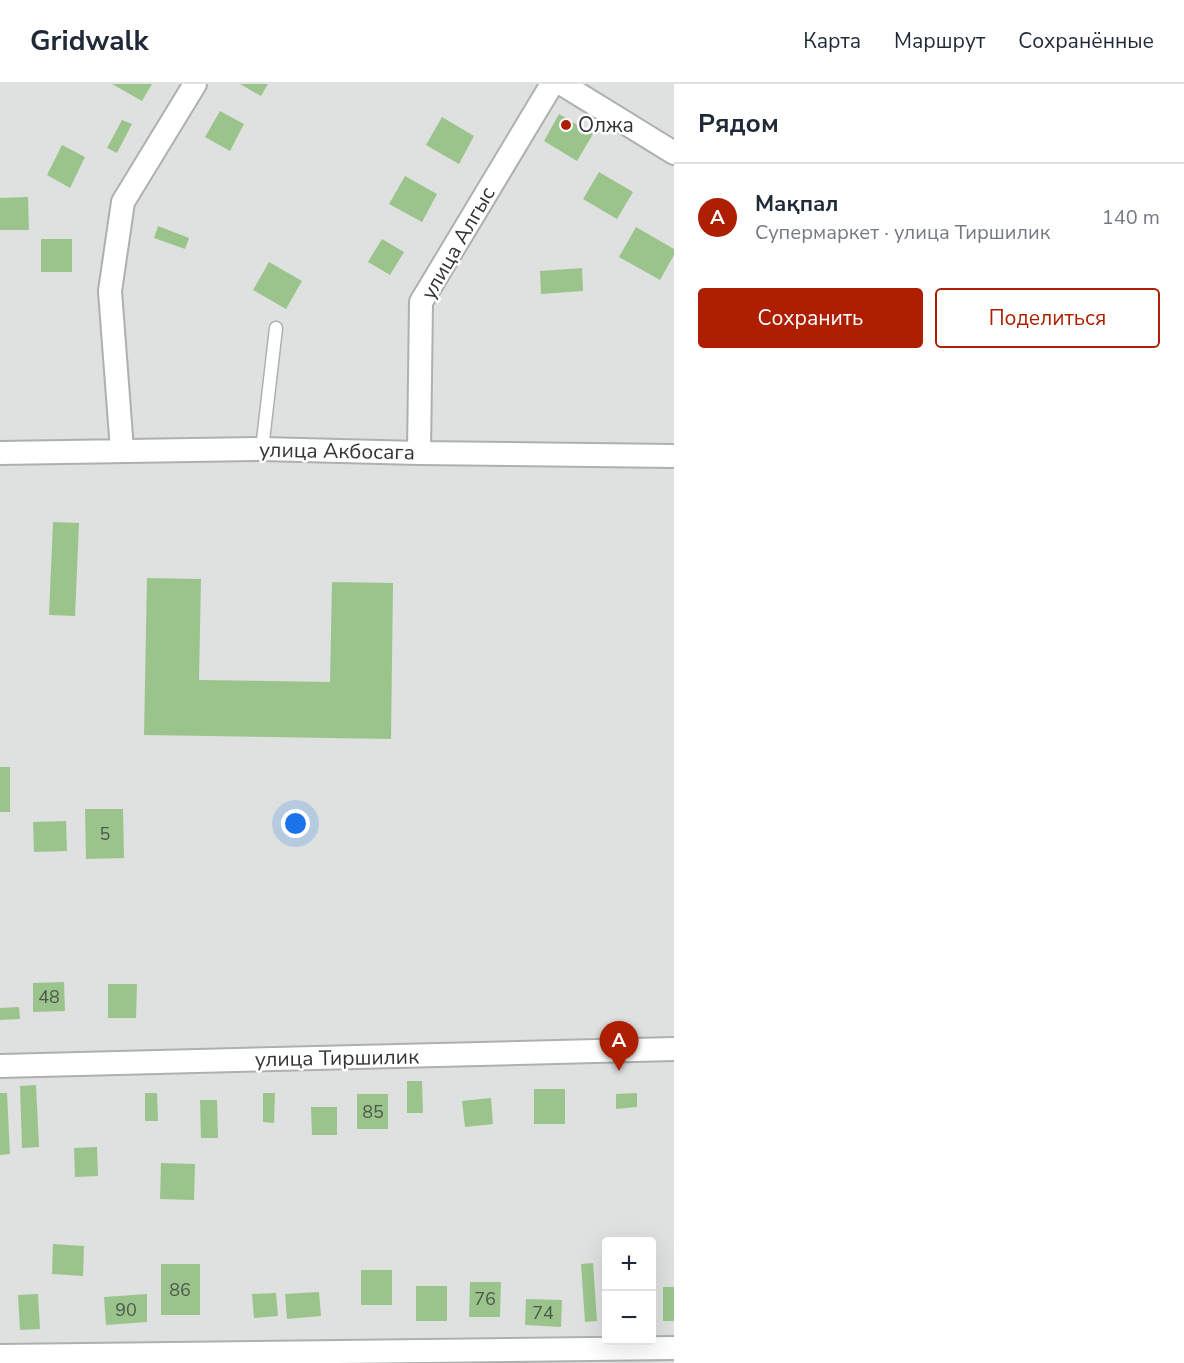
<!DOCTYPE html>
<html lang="ru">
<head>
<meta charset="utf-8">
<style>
  body { margin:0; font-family:"Nunito Sans",sans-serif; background:#f2f2f3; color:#1f2937 }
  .controls { position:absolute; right:18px; bottom:18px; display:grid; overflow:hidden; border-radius:6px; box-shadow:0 6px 24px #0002 }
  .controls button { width:54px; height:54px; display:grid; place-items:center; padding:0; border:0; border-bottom:2px solid #e0e1e3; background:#fff; color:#1f2937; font:30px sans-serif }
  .you { position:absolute; left:296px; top:740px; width:21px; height:21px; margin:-15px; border:4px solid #fff; border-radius:50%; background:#1a73e8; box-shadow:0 0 0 9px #1a73e833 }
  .badge { display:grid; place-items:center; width:39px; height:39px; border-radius:50%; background:#ad1f00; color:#fff; font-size:20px; font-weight:700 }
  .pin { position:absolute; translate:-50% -50px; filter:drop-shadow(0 2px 3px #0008) }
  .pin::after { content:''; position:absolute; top:32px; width:21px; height:18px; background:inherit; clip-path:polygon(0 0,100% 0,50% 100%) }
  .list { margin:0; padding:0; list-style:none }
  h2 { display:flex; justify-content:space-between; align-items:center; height:78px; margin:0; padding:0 24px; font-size:26px }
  h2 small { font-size:20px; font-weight:400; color:#747a83 }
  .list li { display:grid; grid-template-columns:39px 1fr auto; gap:18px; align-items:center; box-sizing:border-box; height:108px; padding:0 24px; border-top:2px solid #e0e1e3 }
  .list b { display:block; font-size:22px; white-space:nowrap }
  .list p { margin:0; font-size:20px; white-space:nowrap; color:#747a83 }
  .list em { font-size:20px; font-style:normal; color:#747a83 }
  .actions { display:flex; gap:12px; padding:18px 24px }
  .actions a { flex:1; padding:14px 0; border:2px solid #ad1f00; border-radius:6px; text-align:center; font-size:21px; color:#ad1f00 }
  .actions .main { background:#ad1f00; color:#fff }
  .map { position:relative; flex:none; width:674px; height:1279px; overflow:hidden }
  header { display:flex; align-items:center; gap:36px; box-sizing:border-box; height:84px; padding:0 30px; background:#fff; border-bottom:2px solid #e0e1e3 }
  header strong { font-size:28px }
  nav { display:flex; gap:33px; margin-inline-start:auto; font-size:21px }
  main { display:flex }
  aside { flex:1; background:#fff }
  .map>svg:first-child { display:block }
  .building { fill:#9bc48c }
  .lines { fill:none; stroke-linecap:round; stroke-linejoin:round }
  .service-casing { stroke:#adb0ae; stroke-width:15 }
  .minor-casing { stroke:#adb0ae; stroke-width:26 }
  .service { stroke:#fff; stroke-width:12 }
  .minor { stroke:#fff; stroke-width:22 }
  .poi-dot { fill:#ad1f00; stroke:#fff; stroke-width:2 }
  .labels { text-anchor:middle; stroke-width:5; stroke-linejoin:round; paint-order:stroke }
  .number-label { font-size:18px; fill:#4d584a }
  .poi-label { font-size:21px; fill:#333434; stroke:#fff; text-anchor:start }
  .street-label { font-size:21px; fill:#333434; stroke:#fff }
</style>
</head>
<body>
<header>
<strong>Gridwalk</strong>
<nav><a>Карта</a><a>Маршрут</a><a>Сохранённые</a></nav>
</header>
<main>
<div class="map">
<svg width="674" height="1279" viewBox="0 0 674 1279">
  <rect width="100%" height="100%" fill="#dee1df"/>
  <path class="building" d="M112 0H152L142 17Z
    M240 0H268L261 12Z
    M220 27 244 40 230 67 205 53Z
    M559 30 593 50 577 77 544 57Z
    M442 33 474 52 459 80 426 61Z
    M122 36 132 40 117 69 107 64Z
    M62 61 85 73 70 104 47 91Z
    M599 88 633 108 617 135 583 115Z
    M405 92 437 110 422 138 389 120Z
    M28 113 29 146H0V114Z
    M158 142 189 154 185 165 154 154Z
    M636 143 674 165V171L660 196 619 173Z
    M41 155H72V188H41Z
    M382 155 404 168 390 191 368 178Z
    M269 178 302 197 286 225 253 206Z
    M582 184 583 207 541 210 540 187Z
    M53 438 79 439 75 532 49 531Z
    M147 494 201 495 199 596 330 598 332 498 393 499 391 655 144 651Z
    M0 683H10V728H0Z
    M85 725H123L124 774 86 775Z
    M66 737 67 767 34 768 33 738Z
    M64 898 65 927 33 928V899Z
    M108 900H137L136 934H108Z
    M19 923 20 935 0 936V924Z
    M407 997H422L423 1029H407Z
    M36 1001 39 1063 22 1064 20 1002Z
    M534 1005H565V1040H534Z
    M0 1009H7L10 1070 0 1071Z
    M145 1009H157L158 1037H145Z
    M263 1009H275L274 1039 263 1038Z
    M637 1009V1023L616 1025V1010Z
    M357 1010H388V1045H357Z
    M491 1014 493 1040 465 1043 462 1017Z
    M200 1016H217L218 1054H201Z
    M311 1023H337V1051H312Z
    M97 1063 98 1092 75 1093 74 1064Z
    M161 1079 195 1080 194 1116 160 1115Z
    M53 1160 84 1162 83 1192 52 1190Z
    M593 1179 597 1237 585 1238 581 1180Z
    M161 1180H200V1231H161Z
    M361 1186H392V1221H361Z
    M470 1198H501L500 1233H469Z
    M416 1202H447V1237H416Z
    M663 1203H674V1237H663Z
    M319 1208 321 1232 287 1235 285 1210Z
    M276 1209 278 1232 254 1234 252 1210Z
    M38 1210 40 1245 20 1246 18 1211Z
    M147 1210V1238L106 1241 104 1213Z
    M526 1215 562 1216 561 1243 525 1241Z"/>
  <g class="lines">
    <defs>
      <path id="service" d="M262 365 276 244"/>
      <path id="minor" d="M562 0 674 69
        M122 366 110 207 123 118 195 0
        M0 369 262 365 419 369 674 372
        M419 369 421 218 552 0
        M0 982 674 965
        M0 1272 674 1264"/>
    </defs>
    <use href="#service" class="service-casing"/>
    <use href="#minor" class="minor-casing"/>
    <use href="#service" class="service"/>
    <use href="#minor" class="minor"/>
  </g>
  <circle class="poi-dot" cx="566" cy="41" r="6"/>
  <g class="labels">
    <g class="number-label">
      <text x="105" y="756">5</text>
      <text x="49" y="919">48</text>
      <text x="373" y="1034">85</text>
      <text x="180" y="1212">86</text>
      <text x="485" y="1221">76</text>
      <text x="126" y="1232">90</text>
      <text x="543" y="1235">74</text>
    </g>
    <g class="poi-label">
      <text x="578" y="48">Олжа</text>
    </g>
    <g class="street-label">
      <text transform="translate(458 159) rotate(-60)" y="7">улица Алгыс</text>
      <text transform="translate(337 367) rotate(1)" y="7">улица Акбосага</text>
      <text transform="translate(337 974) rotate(-1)" y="7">улица Тиршилик</text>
    </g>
  </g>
</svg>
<div class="controls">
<button>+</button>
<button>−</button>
</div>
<div class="you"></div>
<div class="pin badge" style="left:619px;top:987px">A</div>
</div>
<aside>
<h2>Рядом<small></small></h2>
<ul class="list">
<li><span class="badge">A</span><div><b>Мақпал</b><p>Супермаркет · улица Тиршилик</p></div><em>140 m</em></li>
</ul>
<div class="actions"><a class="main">Сохранить</a><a>Поделиться</a></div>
</aside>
</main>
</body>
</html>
